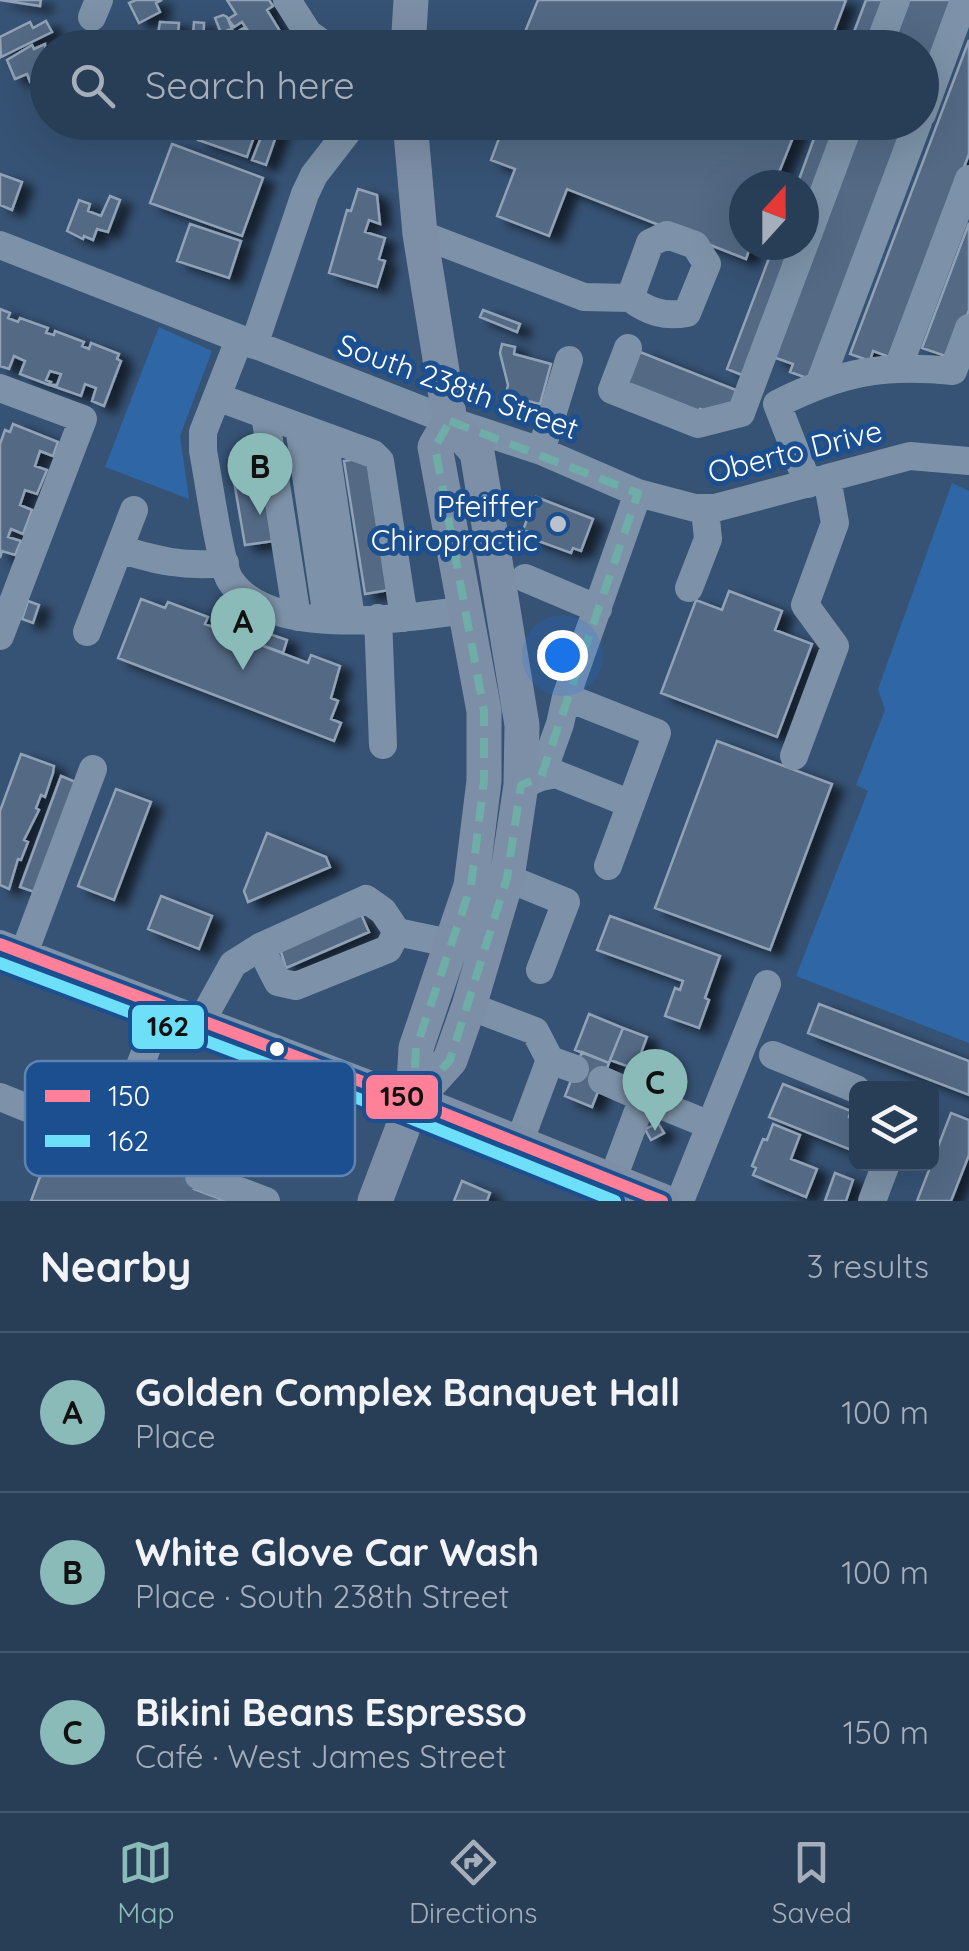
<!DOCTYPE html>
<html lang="en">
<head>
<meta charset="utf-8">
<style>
  body { margin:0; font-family:Quicksand,sans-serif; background:#344961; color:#f1f3f6 }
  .controls { position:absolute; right:30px; bottom:30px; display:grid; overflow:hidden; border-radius:15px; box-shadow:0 10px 40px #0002 }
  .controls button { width:90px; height:90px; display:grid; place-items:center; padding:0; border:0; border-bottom:2px solid #44576d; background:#283e57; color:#f1f3f6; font:50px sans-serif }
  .compass { position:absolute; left:729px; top:170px; width:90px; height:90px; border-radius:50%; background:#283e57; box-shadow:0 10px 40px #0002; rotate:21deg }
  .you { position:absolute; left:562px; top:655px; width:35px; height:35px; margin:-25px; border:8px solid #fff; border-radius:50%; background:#1a73e8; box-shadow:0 0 0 15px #1a73e833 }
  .badge { display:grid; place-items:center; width:65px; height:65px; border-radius:50%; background:#8bbbb9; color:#111; font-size:32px; font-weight:700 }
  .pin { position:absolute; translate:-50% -82px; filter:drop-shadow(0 2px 5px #0008) }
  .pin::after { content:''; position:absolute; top:52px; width:35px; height:30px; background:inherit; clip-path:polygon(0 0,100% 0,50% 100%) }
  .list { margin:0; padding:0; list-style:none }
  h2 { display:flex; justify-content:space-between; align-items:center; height:130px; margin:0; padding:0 40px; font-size:42px }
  h2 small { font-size:32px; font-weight:400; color:#a5aeba }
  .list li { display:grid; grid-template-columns:65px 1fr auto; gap:30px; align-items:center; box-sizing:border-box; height:160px; padding:0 40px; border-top:2px solid #44576d }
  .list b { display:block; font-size:38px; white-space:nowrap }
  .list p { margin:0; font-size:32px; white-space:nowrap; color:#a5aeba }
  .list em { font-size:32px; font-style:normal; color:#a5aeba }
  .icon { flex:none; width:55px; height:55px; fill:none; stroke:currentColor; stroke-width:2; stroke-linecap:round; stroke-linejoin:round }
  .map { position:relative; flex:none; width:969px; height:1201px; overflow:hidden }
  .search { position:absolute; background:#283e57; box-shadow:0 10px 40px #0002; left:30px; right:30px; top:30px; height:110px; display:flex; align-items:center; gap:25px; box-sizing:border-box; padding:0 35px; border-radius:55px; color:#a5aeba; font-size:38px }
  .sheet { height:610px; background:#283e57 }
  nav { display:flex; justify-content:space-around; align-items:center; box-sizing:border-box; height:140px; border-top:2px solid #44576d; background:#283e57; font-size:28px; color:#a5aeba }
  nav a { display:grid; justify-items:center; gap:5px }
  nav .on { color:#8bbbb9 }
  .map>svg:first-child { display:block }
  .green { fill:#2f66a5 }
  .building { fill:#526984; stroke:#92a2b6; stroke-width:2.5; filter:url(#shadow) }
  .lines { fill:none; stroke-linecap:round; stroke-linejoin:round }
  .minor-tunnel { stroke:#546c89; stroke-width:28; stroke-dasharray:28 14; stroke-linecap:butt }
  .minor { stroke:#7d92a8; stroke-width:28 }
  .major { stroke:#7d8ea7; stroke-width:35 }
  .bus-1-casing { stroke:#1b4f8f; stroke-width:20 }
  .bus-2-casing { stroke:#1b4f8f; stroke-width:20 }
  .bus-1 { stroke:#ff8098; stroke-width:12 }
  .bus-2 { stroke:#6ddff8; stroke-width:12 }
  .marked { fill:none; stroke:#6fada8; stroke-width:8; stroke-dasharray:20 12; stroke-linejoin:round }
  .poi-dot { fill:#b9c2ce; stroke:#1b4f8f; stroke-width:4 }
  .bus-dot { fill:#fff; stroke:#1b4f8f; stroke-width:4 }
  .labels { text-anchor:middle; stroke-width:10; stroke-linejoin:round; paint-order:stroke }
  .street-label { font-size:30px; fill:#fff; stroke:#1b4f8f }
  .poi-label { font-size:30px; fill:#fff; stroke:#1b4f8f; text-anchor:end }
  .key { fill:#1b4f8f; stroke:#5f84b1; stroke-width:2.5 }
  .key-label { font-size:28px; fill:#fff }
  .line-badge { stroke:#1b4f8f; stroke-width:4 }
  .pale-badge-label { font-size:28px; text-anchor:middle; font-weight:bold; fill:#111 }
</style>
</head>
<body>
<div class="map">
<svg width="969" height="1201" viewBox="0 0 969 1201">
  <defs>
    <filter id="shadow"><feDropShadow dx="11" dy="6" stdDeviation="5" flood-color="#0009"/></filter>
  </defs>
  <rect width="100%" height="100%" fill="#365274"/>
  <path class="green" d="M159 327 212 351 180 436 189 499 105 467Z
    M952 483 969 491V1043L796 976 868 791 856 785 885 710 878 689Z"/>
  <path class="building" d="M0 0H41L40 6Z
    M136 0H162L156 3 160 12 139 23 129 3Z
    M227 0H269L273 6 267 10 280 31 277 32 281 39 272 46 268 39 258 46 242 22 234 27 228 19 236 14Z
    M538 0H846L828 48H567L525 32Z
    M866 0H889L871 48H848Z
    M908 0H953L922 83V48H891Z
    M223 15 227 17 232 29 228 30 236 42 227 48 215 18Z
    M46 21 52 32 1 57 0 37 30 22 33 28Z
    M160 22 179 23 178 34 193 35 194 22 204 23 203 48 156 45Z
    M244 28 253 44 248 48H243L235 33Z
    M525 32 567 48H519Z
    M969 40V154L892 358 873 351 870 361 850 354Z
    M45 44 48 75 30 82 27 74 15 79 7 60 32 45 34 49Z
    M204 122H241L257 128 247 157 198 140Z
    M267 122H281L266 165 252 160Z
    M499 122H761L794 135 774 185H744V245H751L746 259 567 189 549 236 497 216 515 169 491 160 504 125Z
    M761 122H799L794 135Z
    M820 122H843L804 226V185H797Z
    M863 122H907L812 380 790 372 793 364 773 357Z
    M172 144 263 178 242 236 150 203Z
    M0 174 22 182 12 210 0 205Z
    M358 189 377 195 380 224 369 220 365 232 385 238 379 259 385 261 377 287 329 273 347 210 351 211Z
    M110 196 120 200 108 232 97 229 93 240 84 236 83 239 67 231 79 200 90 204 88 211 101 216Z
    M969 223V310L951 358 922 348Z
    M190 224 241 241 229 278 177 261Z
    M774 245H797L747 377 727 369Z
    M0 309 10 313 8 318 18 322 20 318 48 328 46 333 54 335 55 331 84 342 82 346 89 349 91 343 119 354 117 359 121 361 104 406 92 401 96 388 85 384 81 396 50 385H57L61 374 50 371 46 380 51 382 49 385 20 374 25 361 14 356 9 369 0 366Z
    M483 310 520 324 517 332 480 317Z
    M502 344 515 347 514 354 551 364 540 404 524 400 522 407 504 402 508 385 500 353Z
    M640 352 741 392 728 409 714 415 700 409 698 414 626 386Z
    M13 424 58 442 53 456 40 451 35 466 47 470 37 494 25 490 20 505 32 510 23 534 11 529 8 537 21 541 15 555 2 551 0 558V444L5 430 10 432Z
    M260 454 274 541 245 545 230 458Z
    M368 457 389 590 365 594 344 461Z
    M536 497 593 519 581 551 573 548 571 553 530 538 532 533 523 530Z
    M729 591 782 611 775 630 812 644 777 737 661 693 696 600 722 610Z
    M141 599 165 608 168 602 208 617 205 624 308 663 311 655 340 666 331 698 338 701 331 719 341 723 334 741 118 658Z
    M28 601 39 605 33 623 22 619Z
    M261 631 287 640 283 653 256 643Z
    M717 741 832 784 770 950 655 908Z
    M21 754 54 766 53 773 45 797 41 795 36 808 39 810 24 840 28 842 21 860 18 859 9 889 0 885V811Z
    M61 776 78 783 37 893 20 887Z
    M116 789 151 802 114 900 78 886Z
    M267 833 326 857 330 867 248 902 244 891Z
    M161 896 212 916 199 949 148 929Z
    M361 914 369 932 286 968 280 949Z
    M610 916 720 956 705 998 709 1000 699 1028 665 1016 675 988 680 990 683 981 597 950Z
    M819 1004 969 1061V1095L808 1033Z
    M589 1014 623 1028 609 1063 575 1050Z
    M623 1028 647 1037 635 1069 610 1060Z
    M582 1052 609 1063 592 1107 565 1096Z
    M783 1084 851 1111 849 1117 856 1119V1152L769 1117Z
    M951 1113 969 1120V1155L951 1201H917Z
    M658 1123 664 1133 651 1140 645 1129Z
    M773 1124 800 1135 791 1159 817 1169 806 1197 753 1175 756 1168 752 1166 763 1139 767 1140Z
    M55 1136 141 1168 152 1140 205 1160 194 1189 226 1201H31Z
    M835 1173 853 1180 846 1201H825Z
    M462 1181 490 1193 487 1201H454Z"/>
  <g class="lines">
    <path class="minor-tunnel" d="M146 1156 199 1176"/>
    <path class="minor" d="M287 0 308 33 326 46 400 48
      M92 17 99 0
      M878 48 896 0
      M922 114 964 0
      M420 234 584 297 630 298 650 243 667 235 695 245 707 264 687 313C665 317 648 312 630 298
      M0 245 450 421 541 451 638 493 695 508H715L910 456 969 461
      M804 245 850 122
      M239 340 203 432V451C208 475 220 565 230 580 269 640 407 618 467 610
      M254 345 305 194 314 175 355 122
      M628 348 612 390 698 424 741 413 804 245
      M898 368 969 179
      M820 382 918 122
      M0 388 83 419 0 636
      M217 397 373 454 380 461 404 618
      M265 415 297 617
      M299 427 327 618
      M324 437 351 618
      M541 451 569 360
      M808 484 777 404C841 372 881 364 953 371L969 328
      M119 549 134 510
      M525 578 598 609
      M689 588 708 539 705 509
      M378 618 383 745
      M87 632 119 549C159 561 183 567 225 563
      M566 697 657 733 608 866
      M794 756 835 646 805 605 835 523 827 478
      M541 777 556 774 631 804
      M521 785 541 777 560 724 566 697 638 493
      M507 878 566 902 540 970
      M0 944 413 1101
      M260 947 278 982 296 986 388 949 397 932
      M24 953 93 769
      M469 1006 535 1031 550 1060 575 1069
      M202 1020 233 964 260 947 366 899 383 911 397 932 454 944
      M773 1055 856 1089
      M602 1080 643 1098
      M0 1097 146 1156
      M111 1141 163 1006
      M519 1143 550 1060
      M199 1176 266 1201
      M612 1181 643 1098 710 1125
      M680 1201 767 984
      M872 1201 886 1164"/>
    <path class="major" d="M408 48 411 0
      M410 122 420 234 450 421 477 452 522 725 521 785 507 878 469 1006 450 1060 413 1101
      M413 1101 662 1201
      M375 1201 413 1101 416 1048 471 886 484 781V711L435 447 450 421"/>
    <defs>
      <path id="bus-1" d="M0 944 413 1101 662 1201"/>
      <path id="bus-2" d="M0 963 407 1117 615 1201"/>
    </defs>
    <use href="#bus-1" class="bus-1-casing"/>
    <use href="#bus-2" class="bus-2-casing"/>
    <use href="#bus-1" class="bus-1"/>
    <use href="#bus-2" class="bus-2"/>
  </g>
  <path class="marked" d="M450 421 638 493 541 777 521 785 507 878 450 1060 413 1101 416 1048 471 886 484 781V711L435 447Z"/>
  <circle class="poi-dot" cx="558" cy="524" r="10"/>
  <circle class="bus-dot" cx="277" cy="1049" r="9"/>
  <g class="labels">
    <g class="street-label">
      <text transform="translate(458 387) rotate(20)" y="10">South 238th Street</text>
      <text transform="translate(795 452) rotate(-14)" y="10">Oberto Drive</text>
    </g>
    <g class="poi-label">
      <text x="538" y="517">Pfeiffer<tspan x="538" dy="34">Chiropractic</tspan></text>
    </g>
  </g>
  <rect x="25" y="1061" width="330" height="115" rx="15" class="key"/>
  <rect x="45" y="1090" width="45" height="12" fill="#ff8098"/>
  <rect x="45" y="1135" width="45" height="12" fill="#6ddff8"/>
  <g class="key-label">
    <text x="108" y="1106">150</text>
    <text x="108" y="1151">162</text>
  </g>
  <g class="line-badge">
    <rect x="130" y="1003" width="76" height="48" rx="10" fill="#6ddff8"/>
    <rect x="364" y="1073" width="76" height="48" rx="10" fill="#ff8098"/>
  </g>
  <g class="pale-badge-label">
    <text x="168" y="1036">162</text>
    <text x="402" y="1106">150</text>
  </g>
</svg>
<div class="controls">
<button><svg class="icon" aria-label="layers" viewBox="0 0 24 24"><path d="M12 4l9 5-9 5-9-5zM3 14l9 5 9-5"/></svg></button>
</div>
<svg class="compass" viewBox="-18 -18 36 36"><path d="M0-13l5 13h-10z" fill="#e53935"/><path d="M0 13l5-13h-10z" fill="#a5aeba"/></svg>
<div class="you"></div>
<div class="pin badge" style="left:243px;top:670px">A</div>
<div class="pin badge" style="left:260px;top:515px">B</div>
<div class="pin badge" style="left:655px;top:1131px">C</div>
<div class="search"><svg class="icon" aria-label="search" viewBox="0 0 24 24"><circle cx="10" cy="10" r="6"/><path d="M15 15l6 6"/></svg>Search here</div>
</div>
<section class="sheet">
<h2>Nearby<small>3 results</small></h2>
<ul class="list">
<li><span class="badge">A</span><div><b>Golden Complex Banquet Hall</b><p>Place</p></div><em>100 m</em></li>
<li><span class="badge">B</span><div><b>White Glove Car Wash</b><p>Place · South 238th Street</p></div><em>100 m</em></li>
<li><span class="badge">C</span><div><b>Bikini Beans Espresso</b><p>Café · West James Street</p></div><em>150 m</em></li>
</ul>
</section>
<nav>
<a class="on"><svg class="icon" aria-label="map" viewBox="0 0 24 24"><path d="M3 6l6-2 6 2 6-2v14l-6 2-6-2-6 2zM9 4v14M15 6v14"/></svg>Map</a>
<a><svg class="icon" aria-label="directions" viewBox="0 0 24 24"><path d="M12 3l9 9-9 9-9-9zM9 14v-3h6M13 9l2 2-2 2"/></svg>Directions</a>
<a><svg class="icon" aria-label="saved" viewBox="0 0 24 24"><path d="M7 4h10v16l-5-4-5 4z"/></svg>Saved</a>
</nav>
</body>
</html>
